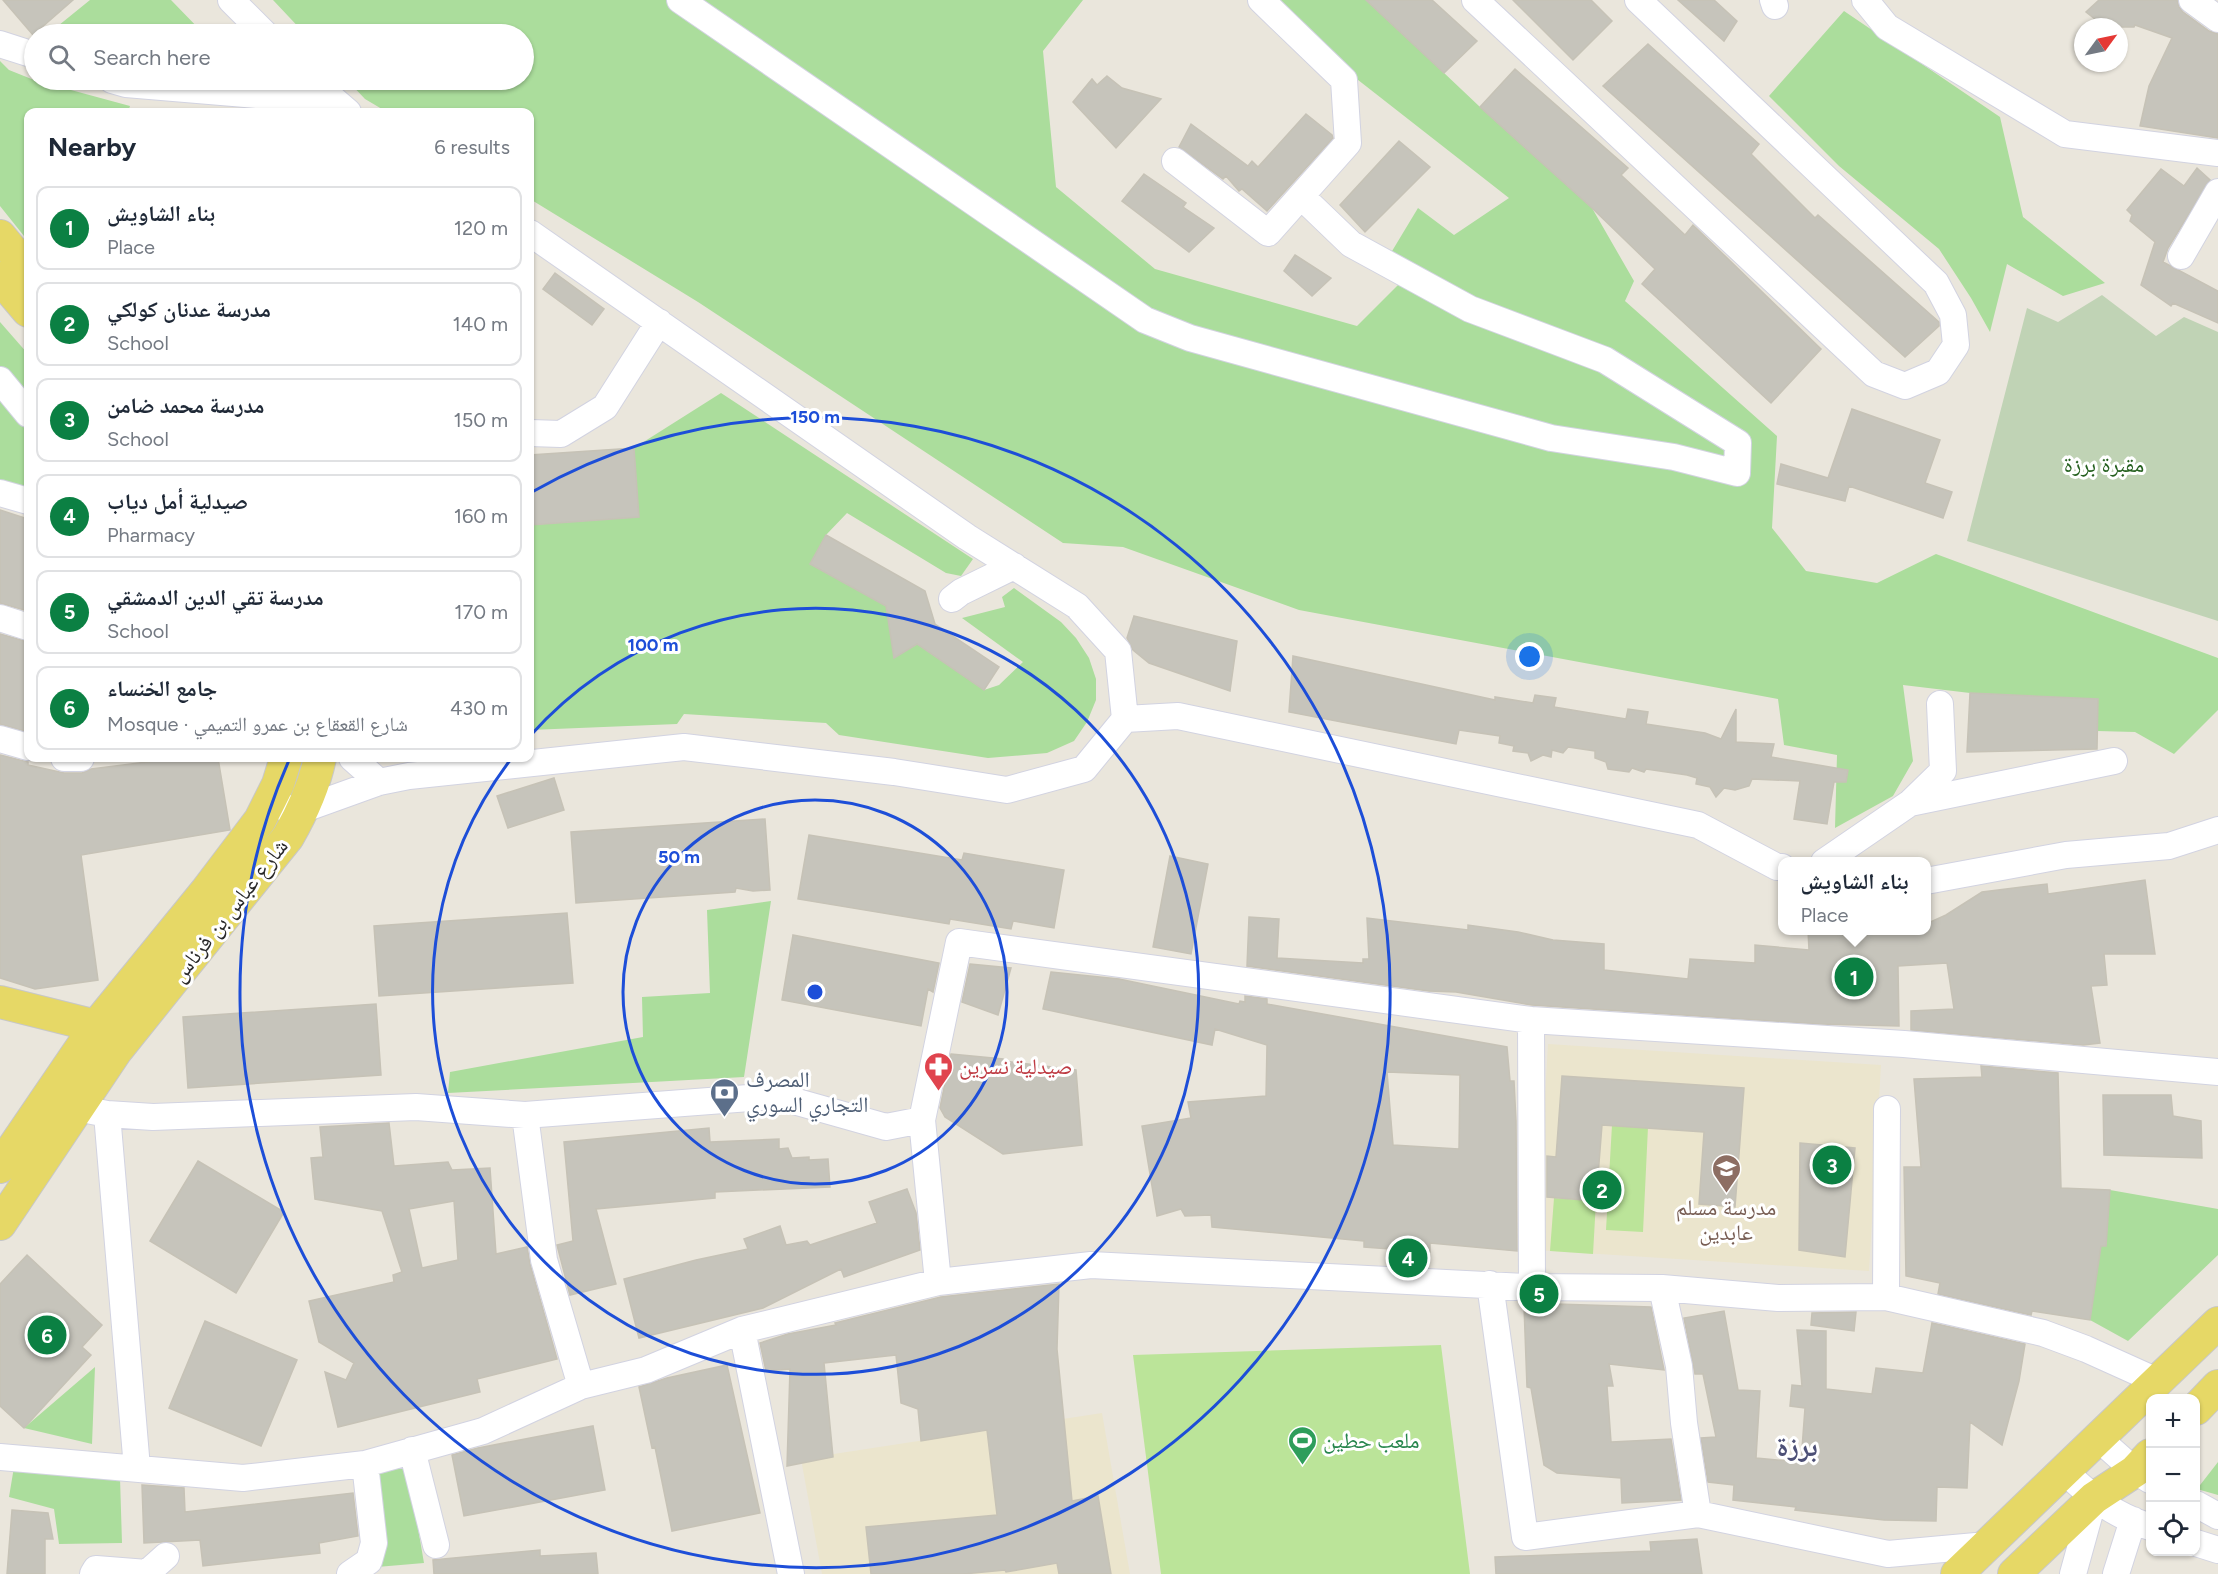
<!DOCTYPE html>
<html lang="en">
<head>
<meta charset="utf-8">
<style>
  body { margin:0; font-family:Figtree,"Noto Naskh Arabic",sans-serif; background:#f6f6f7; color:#1f2937 }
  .controls { position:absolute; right:18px; bottom:18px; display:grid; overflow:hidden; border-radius:12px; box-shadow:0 2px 4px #0004 }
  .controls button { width:54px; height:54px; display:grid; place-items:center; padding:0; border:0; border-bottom:2px solid #e0e1e3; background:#fff; color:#1f2937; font:30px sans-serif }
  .compass { position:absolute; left:2074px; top:18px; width:54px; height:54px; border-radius:50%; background:#fff; box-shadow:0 2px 4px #0004; rotate:57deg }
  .you { position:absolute; left:1530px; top:657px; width:21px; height:21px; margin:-15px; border:4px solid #fff; border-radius:50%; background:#1a73e8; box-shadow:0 0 0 9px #1a73e833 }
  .badge { display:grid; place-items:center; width:39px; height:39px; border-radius:50%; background:#0b8043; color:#fff; font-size:20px; font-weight:700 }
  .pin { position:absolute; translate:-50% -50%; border:3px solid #fff; box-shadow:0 2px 6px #0006 }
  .popup { position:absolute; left:1778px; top:857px; width:153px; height:78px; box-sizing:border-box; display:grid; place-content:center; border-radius:12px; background:#fff; filter:drop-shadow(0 2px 4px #0005); font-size:20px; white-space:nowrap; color:#747a83 }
  .popup b { font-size:22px; color:#1f2937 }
  .popup::after { content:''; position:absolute; left:50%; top:100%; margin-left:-12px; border:12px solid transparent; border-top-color:#fff }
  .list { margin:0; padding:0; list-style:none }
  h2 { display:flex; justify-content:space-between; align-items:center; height:78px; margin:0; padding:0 24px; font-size:26px }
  h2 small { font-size:20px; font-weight:400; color:#747a83 }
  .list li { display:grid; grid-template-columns:39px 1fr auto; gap:18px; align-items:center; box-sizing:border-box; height:84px; margin:0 12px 12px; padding:0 12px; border:2px solid #e0e1e3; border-radius:12px }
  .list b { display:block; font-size:22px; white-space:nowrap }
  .list p { margin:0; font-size:20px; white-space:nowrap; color:#747a83 }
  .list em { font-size:20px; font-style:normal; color:#747a83 }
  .icon { flex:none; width:33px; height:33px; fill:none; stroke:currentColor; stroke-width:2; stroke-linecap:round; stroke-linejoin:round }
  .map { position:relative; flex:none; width:2218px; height:1574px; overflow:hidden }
  .search { position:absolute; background:#fff; box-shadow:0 2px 4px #0004; left:24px; top:24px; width:510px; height:66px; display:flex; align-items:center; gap:15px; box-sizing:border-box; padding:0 21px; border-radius:33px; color:#747a83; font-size:22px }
  .panel { position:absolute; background:#fff; box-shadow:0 2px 4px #0004; left:24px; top:108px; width:510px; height:654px; border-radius:12px }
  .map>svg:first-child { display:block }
  .education { fill:#ebe5cd }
  .green { fill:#abdd9c }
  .cemetery { fill:#c0d3b5 }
  .pitch { fill:#bbe499 }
  .building { fill:#c6c4bb; stroke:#c6c2b6; stroke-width:1.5; fill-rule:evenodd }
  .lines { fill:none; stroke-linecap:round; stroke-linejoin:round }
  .minor-casing { stroke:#d2d3e1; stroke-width:28 }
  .major-casing { stroke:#c7c7c7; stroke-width:34 }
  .minor { stroke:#fff; stroke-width:26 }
  .major { stroke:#e6d866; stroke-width:32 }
  .ring { fill:none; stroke:#1d4ed8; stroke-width:3 }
  .labels { text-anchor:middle; stroke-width:6; stroke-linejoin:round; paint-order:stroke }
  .park-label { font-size:22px; fill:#25601f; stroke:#fff }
  .street-label { font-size:22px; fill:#292929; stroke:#fff }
  .health-label { font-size:22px; fill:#be3a42; stroke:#fff; text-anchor:start }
  .service-label { font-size:22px; fill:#4e5e75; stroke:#fff; text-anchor:start }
  .education-label { font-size:22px; fill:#785e54; stroke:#fff }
  .leisure-label { font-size:22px; fill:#27864d; stroke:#fff; text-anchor:start }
  .district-label { font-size:28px; font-weight:bold; fill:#4d5076; stroke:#fff }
  .centre { fill:#1d4ed8; stroke:#fff; stroke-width:3 }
  .ring-label { font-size:18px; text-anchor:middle; font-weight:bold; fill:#1d4ed8; stroke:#fff; stroke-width:6; stroke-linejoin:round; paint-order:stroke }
</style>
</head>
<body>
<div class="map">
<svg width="2218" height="1574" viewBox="0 0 2218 1574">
  <rect width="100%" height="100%" fill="#eae6dc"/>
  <path class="education" d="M1548 1044 1881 1065 1869 1271 1536 1250Z
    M1102 1413 1130 1574H822L801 1459Z"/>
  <path class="green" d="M90 0H171L204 34H48Z
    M273 0H1083L1043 51 1056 187 1155 269 1357 326 1400 283 1380 271 1418 208 1454 235 1509 198 1353 76 1273 0H1367L1480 107 1592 208 1634 281 1625 301 1777 436 1772 528 1806 571 1877 583 1936 554 2218 658V710L2174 754 2135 732 2097 731V699L1970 693 1903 685 1913 761 1893 796 1835 828 1837 755 1784 745 1778 699 1299 610 1123 547 1063 543 698 302 530 199V112H387L365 99 347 80H524V34H305Z
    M1844 11 2000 117 2023 217 2105 283 2063 296 2007 264 1990 332 1971 298 1939 249 1839 166 1769 96Z
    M0 61 9 70 34 80 130 106 128 112H28V241L0 206Z
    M0 322 28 354V400L0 366Z
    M721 393 973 559 961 576 946 573 847 513 826 535 811 564 886 606 894 657 917 644 984 690 999 685 1023 662 962 618 1005 607 1002 597 1014 588 1061 622 1076 638 1089 658 1096 679V700L1087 722 1074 741 1047 753 988 758 839 735 826 723 684 714 677 724 530 730V525L639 517 634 448Z
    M0 399 28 432V490L0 483Z
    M771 901 744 1077 448 1093 450 1072 643 1037 642 997 710 993 707 910Z
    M2110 1190 2218 1209V1255L2128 1341 2090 1320 2097 1271 2064 1261 2066 1246H2106Z
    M95 1367 92 1444 24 1428Z
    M2218 1462V1495L2197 1489Z
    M407 1464 424 1563 377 1567 361 1471Z
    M14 1467 120 1478 122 1543 59 1544 54 1509 9 1497Z"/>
  <path class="cemetery" d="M2102 295 2156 336 2184 317 2218 332V621L1967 541 2027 308 2058 322Z"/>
  <path class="pitch" d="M1612 1125 1648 1127 1643 1232 1606 1230Z
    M1554 1198 1596 1201 1593 1254 1550 1251Z
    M1441 1345 1470 1574H1161L1133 1355Z"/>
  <path class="building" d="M3 0H73L33 35Z
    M1366 0H1432L1477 41 1444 73Z
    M1513 0H1591L1612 21 1573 60Z
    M1678 0H1714L1737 21 1724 41Z
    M2099 0H2177L2179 7 2183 12 2209 31 2218 34V138L2140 126 2149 86 2172 38 2135 25 2134 27H2105L2086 12Z
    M1648 44 1759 144 1751 154 1815 218 1818 215 1939 322V326L1905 357 1603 86Z
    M1515 69 1628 168 1621 175 1685 235 1693 225 1821 349 1771 403 1642 284 1655 269 1592 208 1480 107Z
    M1107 76 1122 88 1161 99 1116 148 1073 102 1092 79 1097 85Z
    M1306 114 1332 135 1333 138 1267 211 1242 189 1239 191 1226 176 1223 179 1179 147 1191 124 1248 166 1252 161 1258 167Z
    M1399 141 1430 167 1365 232 1340 205Z
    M2197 168 2210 180 2168 248 2163 262 2218 291V323L2173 303 2171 306 2141 285 2155 242 2130 221 2132 215 2127 210 2161 169 2184 186Z
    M1144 174 1186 203 1183 207 1214 228 1189 252 1122 201Z
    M1295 255 1331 278 1312 296 1284 271Z
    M555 273 604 309 592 325 543 289Z
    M1852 409 1940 440 1925 483 1952 492 1943 518 1849 486 1845 501 1777 484 1781 464 1828 478Z
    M634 448 639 517 530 525V455Z
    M0 510 28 519V611L0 603Z
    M826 535 925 591 935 624 999 667 984 690 917 644 894 658 886 606 810 564Z
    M1134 616 1237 641 1230 691 1149 663 1133 650 1127 638Z
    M0 634 28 642V732L0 724Z
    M1293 656 1495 700V697L1533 703 1535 695 1556 698 1554 707 1626 719 1628 709 1648 712 1646 724 1705 733 1721 739 1736 709V742L1774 744 1771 757 1848 770 1846 782H1834L1827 824 1794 819 1800 781 1752 779 1749 786 1735 790 1724 788 1716 797 1710 787 1696 784 1697 778 1687 775 1646 769 1644 772 1632 768 1629 772 1608 769 1606 762 1595 758V751L1568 747 1563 753 1552 750 1551 757 1543 755 1531 761 1528 753 1513 751 1514 746 1499 743 1500 736 1459 730 1456 744 1289 712Z
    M1970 693 2098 699 2097 749 1967 752Z
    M0 755 28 762V765L64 773H82L91 769 179 758H218L230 830 81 855 98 980 35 989 0 978Z
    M554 778 564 810 508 828 497 796Z
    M765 819 770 890 753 891 736 888 735 892 576 903 571 832Z
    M809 835 962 860 964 853 1064 870 1054 928 1013 921 1011 929 950 919 949 924 798 899Z
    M1170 856 1208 864 1191 954 1153 947Z
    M2145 880 2155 954H2104L2107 985 2091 986 2100 1043 2083 1045 1911 1030V1011L1954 1009 1947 963 1898 966 1899 1026 1819 1024 1532 1005 1456 992 1429 991 1247 966 1249 917 1279 919 1277 958 1363 963V959H1369L1367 918 1468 930V925L1518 932 1553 940 1604 944V970L1688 979 1690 959 1755 963V945L1809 950 1808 930H1888L1906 932 1926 930V924L1946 915 1982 892 2047 884 2048 894Z
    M567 913 573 983 379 996 374 926Z
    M793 935 939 963 933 992 928 989 921 1026 782 1000Z
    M970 964 1011 968 998 1015 962 1002Z
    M1051 972 1119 979 1239 1004 1240 1001 1245 1002V996L1267 999V1004L1507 1047 1510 1081H1514L1516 1121 1517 1251 1430 1243V1252L1364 1247V1241L1212 1227 1211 1215 1185 1216 1181 1209 1157 1216 1142 1126 1191 1118 1188 1102 1266 1096 1267 1045 1215 1029 1212 1045 1043 1009ZM1387 1072 1460 1075 1459 1149 1393 1145Z
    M376 1004 381 1075 188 1088 183 1017Z
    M951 1054 1003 1059V1061L1076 1070 1082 1145 1003 1154 945 1117 940 1108Z
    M1981 1066 2058 1073 2061 1188 2110 1190 2106 1246H2101L2090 1320 2032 1311 2031 1315 1938 1294 1940 1283 1906 1276 1904 1167H1921L1914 1079 1982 1077Z
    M1562 1076 1744 1088 1735 1207 1699 1204 1704 1132 1602 1125 1596 1201 1547 1197V1156L1556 1157Z
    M2103 1095H2171L2173 1116 2201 1121 2202 1158 2104 1155Z
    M389 1123 394 1166 448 1162 452 1170 490 1168 496 1254 527 1247 530 1264 557 1359 477 1379 480 1392 338 1427 325 1372 346 1380 354 1363 319 1342 309 1301 394 1282 393 1275 402 1272 382 1211 315 1199 311 1158 323 1157 320 1127ZM454 1201 458 1260 422 1268 409 1209Z
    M709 1128 710 1142 779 1139V1149L788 1148 792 1158 809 1157V1160L828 1159 830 1187 715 1192V1198L596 1209 616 1284 570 1295 557 1245 573 1241 564 1142Z
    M1800 1143 1855 1148 1845 1257 1799 1250Z
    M198 1161 284 1212 236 1293 150 1241Z
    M907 1189 916 1213 920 1250 844 1277 841 1269 763 1308 639 1338 624 1279 696 1260 748 1249 744 1239 780 1226 786 1245 807 1241 810 1245 877 1223 869 1202Z
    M27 1255 102 1325 82 1347 91 1355 24 1428 0 1406V1284Z
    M1059 1284 1057 1349 1072 1501 1098 1496 1111 1574H1059L1057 1563 1006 1572 1005 1570 963 1574H871L866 1527 997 1515 987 1430 921 1441 918 1409 901 1403 896 1355 824 1363 833 1457 787 1466 790 1369 766 1371 760 1343 788 1334 836 1325 835 1323 941 1297Z
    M1556 1304 1651 1307 1664 1370 1609 1364 1613 1386H1607L1611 1442 1671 1439 1681 1500 1622 1503 1621 1478 1557 1473 1544 1465 1531 1388 1527 1387 1524 1306Z
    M1724 1311 1738 1390 1760 1391 1756 1458 1801 1462 1805 1408 1790 1406 1792 1385 1802 1386 1797 1330 1826 1331V1389L1872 1394 1876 1368 1923 1373 1932 1323 2025 1344 2019 1381 2002 1445 1970 1422 1967 1488 1937 1487 1936 1521 1884 1520 1795 1510 1796 1507 1733 1500 1734 1485 1708 1482 1701 1438 1716 1437 1703 1374H1695L1684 1318Z
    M1856 1312 1854 1331 1811 1325 1812 1313Z
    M205 1321 297 1360 261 1446 169 1408Z
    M727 1365 760 1513 672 1531 655 1447 652 1448 639 1387 667 1378Z
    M593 1426 605 1490 464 1516 452 1455 478 1448Z
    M142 1485 184 1488 185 1512 353 1493 358 1536 319 1543 320 1553 203 1566 200 1540 144 1543Z
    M12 1510 48 1513 53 1539H45V1574H7Z
    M1697 1539 1702 1574H1496L1495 1557 1651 1551 1650 1542Z
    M540 1550V1556L596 1553 598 1574H434L433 1560Z"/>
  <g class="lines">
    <defs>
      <path id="minor" d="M231 0 265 34
        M680 0 1145 320 1190 338 1551 438 1674 457 1737 473 1738 443 1605 360 1470 309 1351 244 1301 196
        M1475 0 1874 374 1905 386 1938 372 1956 345 1953 315 1936 283 1638 0
        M1773 0 1775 6
        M1865 0 1887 27 2065 134 2218 153
        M2192 0 2218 19
        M0 44 34 55
        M112 80 126 84 279 97 337 112
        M311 80 348 112
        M1175 161 1268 233 1348 143 1344 80 1261 0
        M2181 256 2218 192
        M0 380 28 414
        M530 433 561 434 605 407 659 322
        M0 493 28 501
        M952 599 961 592 1014 566
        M0 618 28 627
        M1125 719 1178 716 1698 825 1777 867H1782
        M0 739 28 747
        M64 758H81
        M352 758 379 782
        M270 803 285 808 304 809 379 782 409 776 684 747 894 772 1007 790 1084 769 1125 719 1118 651 1077 606 967 537 530 233
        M1910 803 2114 761
        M1824 862 1910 803 1943 771 1940 704
        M1926 881 2066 855 2169 846 2218 830
        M1531 1020 1532 1286
        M77 1108 107 1114 153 1117 416 1107 525 1115 776 1096 886 1127 922 1120 959 942 1531 1020 1904 1044 2218 1072
        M107 1114 137 1468
        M525 1115 544 1260 581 1386
        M922 1120 938 1282
        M1490 1284 1525 1537 1698 1514
        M1662 1288 1679 1366 1684 1423 1698 1514 1888 1554 1987 1545
        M1886 1297 1887 1109
        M742 1330 791 1574
        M2099 1439 2135 1471 2150 1480
        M412 1450 436 1545
        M0 1457 243 1478 365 1464 483 1431 581 1386 646 1370 742 1330 938 1282 1091 1265 1525 1287 1662 1288 1778 1298 1886 1297 2043 1333 2086 1349 2157 1381
        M2065 1472C2094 1499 2112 1514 2150 1527
        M2196 1504 2218 1516
        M2196 1543 2218 1550
        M93 1574 96 1569 147 1573 166 1556
        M350 1574 369 1561 374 1543 365 1464
        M2073 1574 2094 1498
        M2116 1574 2133 1520"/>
      <path id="major" d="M0 236 28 270
        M0 278 28 311
        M0 1002 96 1026
        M0 1167 96 1026 207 890 260 820 278 784 286 758
        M0 1224 116 1051 288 837C303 811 314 787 320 758
        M2196 1409 2218 1386
        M1957 1574 2218 1323
        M2014 1574 2094 1498 2135 1471 2150 1455"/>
    </defs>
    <use href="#minor" class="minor-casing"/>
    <use href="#major" class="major-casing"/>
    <use href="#minor" class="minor"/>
    <use href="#major" class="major"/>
  </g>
  <g class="ring">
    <circle cx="815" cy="992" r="192"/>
    <path d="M530 736A383 383 0 1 1 511 759"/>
    <path d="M532 492A575 575 0 1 1 290 758"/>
  </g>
  <defs>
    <symbol id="pharmacy-pin" viewBox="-11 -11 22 30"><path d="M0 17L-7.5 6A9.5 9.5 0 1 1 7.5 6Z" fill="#e0444e" stroke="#fff"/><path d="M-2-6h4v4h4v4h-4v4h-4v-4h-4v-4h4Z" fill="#fff"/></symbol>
    <symbol id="bank-pin" viewBox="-11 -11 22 30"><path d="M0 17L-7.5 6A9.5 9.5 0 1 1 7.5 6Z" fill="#5c6f8a" stroke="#fff"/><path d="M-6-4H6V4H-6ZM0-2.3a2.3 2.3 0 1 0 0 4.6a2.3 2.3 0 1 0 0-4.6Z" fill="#fff"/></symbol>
    <symbol id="school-pin" viewBox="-11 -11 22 30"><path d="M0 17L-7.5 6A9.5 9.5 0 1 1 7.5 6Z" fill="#8d6e63" stroke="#fff"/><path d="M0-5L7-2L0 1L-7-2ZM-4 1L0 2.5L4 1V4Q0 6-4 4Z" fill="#fff"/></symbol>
    <symbol id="stadium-pin" viewBox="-11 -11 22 30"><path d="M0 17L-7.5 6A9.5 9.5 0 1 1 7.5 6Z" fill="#2e9e5b" stroke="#fff"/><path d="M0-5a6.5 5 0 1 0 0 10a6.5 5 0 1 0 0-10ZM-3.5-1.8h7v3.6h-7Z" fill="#fff"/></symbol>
  </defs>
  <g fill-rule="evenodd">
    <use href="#pharmacy-pin" x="922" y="1050" width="33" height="45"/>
    <use href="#bank-pin" x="708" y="1076" width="33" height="45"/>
    <use href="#school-pin" x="1710" y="1152" width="33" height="45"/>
    <use href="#stadium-pin" x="1286" y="1424" width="33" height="45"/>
  </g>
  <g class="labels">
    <g class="park-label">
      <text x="2104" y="472">مقبرة برزة</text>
    </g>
    <g class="street-label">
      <text transform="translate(229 910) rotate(-52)" y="8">شارع عباس بن فرناس</text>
    </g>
    <g class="health-label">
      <text x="959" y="1074">صيدلية نسرين</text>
    </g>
    <g class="service-label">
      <text x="746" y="1087">المصرف<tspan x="746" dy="25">التجاري السوري</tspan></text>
    </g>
    <g class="education-label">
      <text x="1726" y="1215">مدرسة مسلم<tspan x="1726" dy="25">عابدين</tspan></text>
    </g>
    <g class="leisure-label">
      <text x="1323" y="1448">ملعب حطين</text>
    </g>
    <g class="district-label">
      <text x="1797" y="1456">برزة</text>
    </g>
  </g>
  <circle cx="815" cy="992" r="9" class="centre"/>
  <g class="ring-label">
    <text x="815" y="423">150 m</text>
    <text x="653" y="651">100 m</text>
    <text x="679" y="863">50 m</text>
  </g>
</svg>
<div class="controls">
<button>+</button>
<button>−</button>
<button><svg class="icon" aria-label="locate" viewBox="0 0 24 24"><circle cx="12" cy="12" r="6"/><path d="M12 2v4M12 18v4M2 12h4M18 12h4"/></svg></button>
</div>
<svg class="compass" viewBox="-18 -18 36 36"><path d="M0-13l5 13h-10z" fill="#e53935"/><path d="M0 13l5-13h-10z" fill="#747a83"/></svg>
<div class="you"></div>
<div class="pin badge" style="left:1854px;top:977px">1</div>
<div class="popup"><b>بناء الشاويش</b>Place</div>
<div class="pin badge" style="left:1602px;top:1190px">2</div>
<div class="pin badge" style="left:1832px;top:1165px">3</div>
<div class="pin badge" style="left:1408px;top:1258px">4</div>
<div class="pin badge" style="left:1539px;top:1294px">5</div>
<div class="pin badge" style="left:47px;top:1335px">6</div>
<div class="search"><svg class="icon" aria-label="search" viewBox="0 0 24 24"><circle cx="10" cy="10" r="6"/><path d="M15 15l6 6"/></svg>Search here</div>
<section class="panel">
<h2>Nearby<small>6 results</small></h2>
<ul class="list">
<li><span class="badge">1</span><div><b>بناء الشاويش</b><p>Place</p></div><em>120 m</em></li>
<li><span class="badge">2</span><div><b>مدرسة عدنان كولكي</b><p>School</p></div><em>140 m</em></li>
<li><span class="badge">3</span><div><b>مدرسة محمد ضامن</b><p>School</p></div><em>150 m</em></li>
<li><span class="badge">4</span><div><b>صيدلية أمل دياب</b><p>Pharmacy</p></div><em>160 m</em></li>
<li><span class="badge">5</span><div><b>مدرسة تقي الدين الدمشقي</b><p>School</p></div><em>170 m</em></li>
<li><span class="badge">6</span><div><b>جامع الخنساء</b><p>Mosque · شارع القعقاع بن عمرو التميمي</p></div><em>430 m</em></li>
</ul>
</section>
</div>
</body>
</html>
